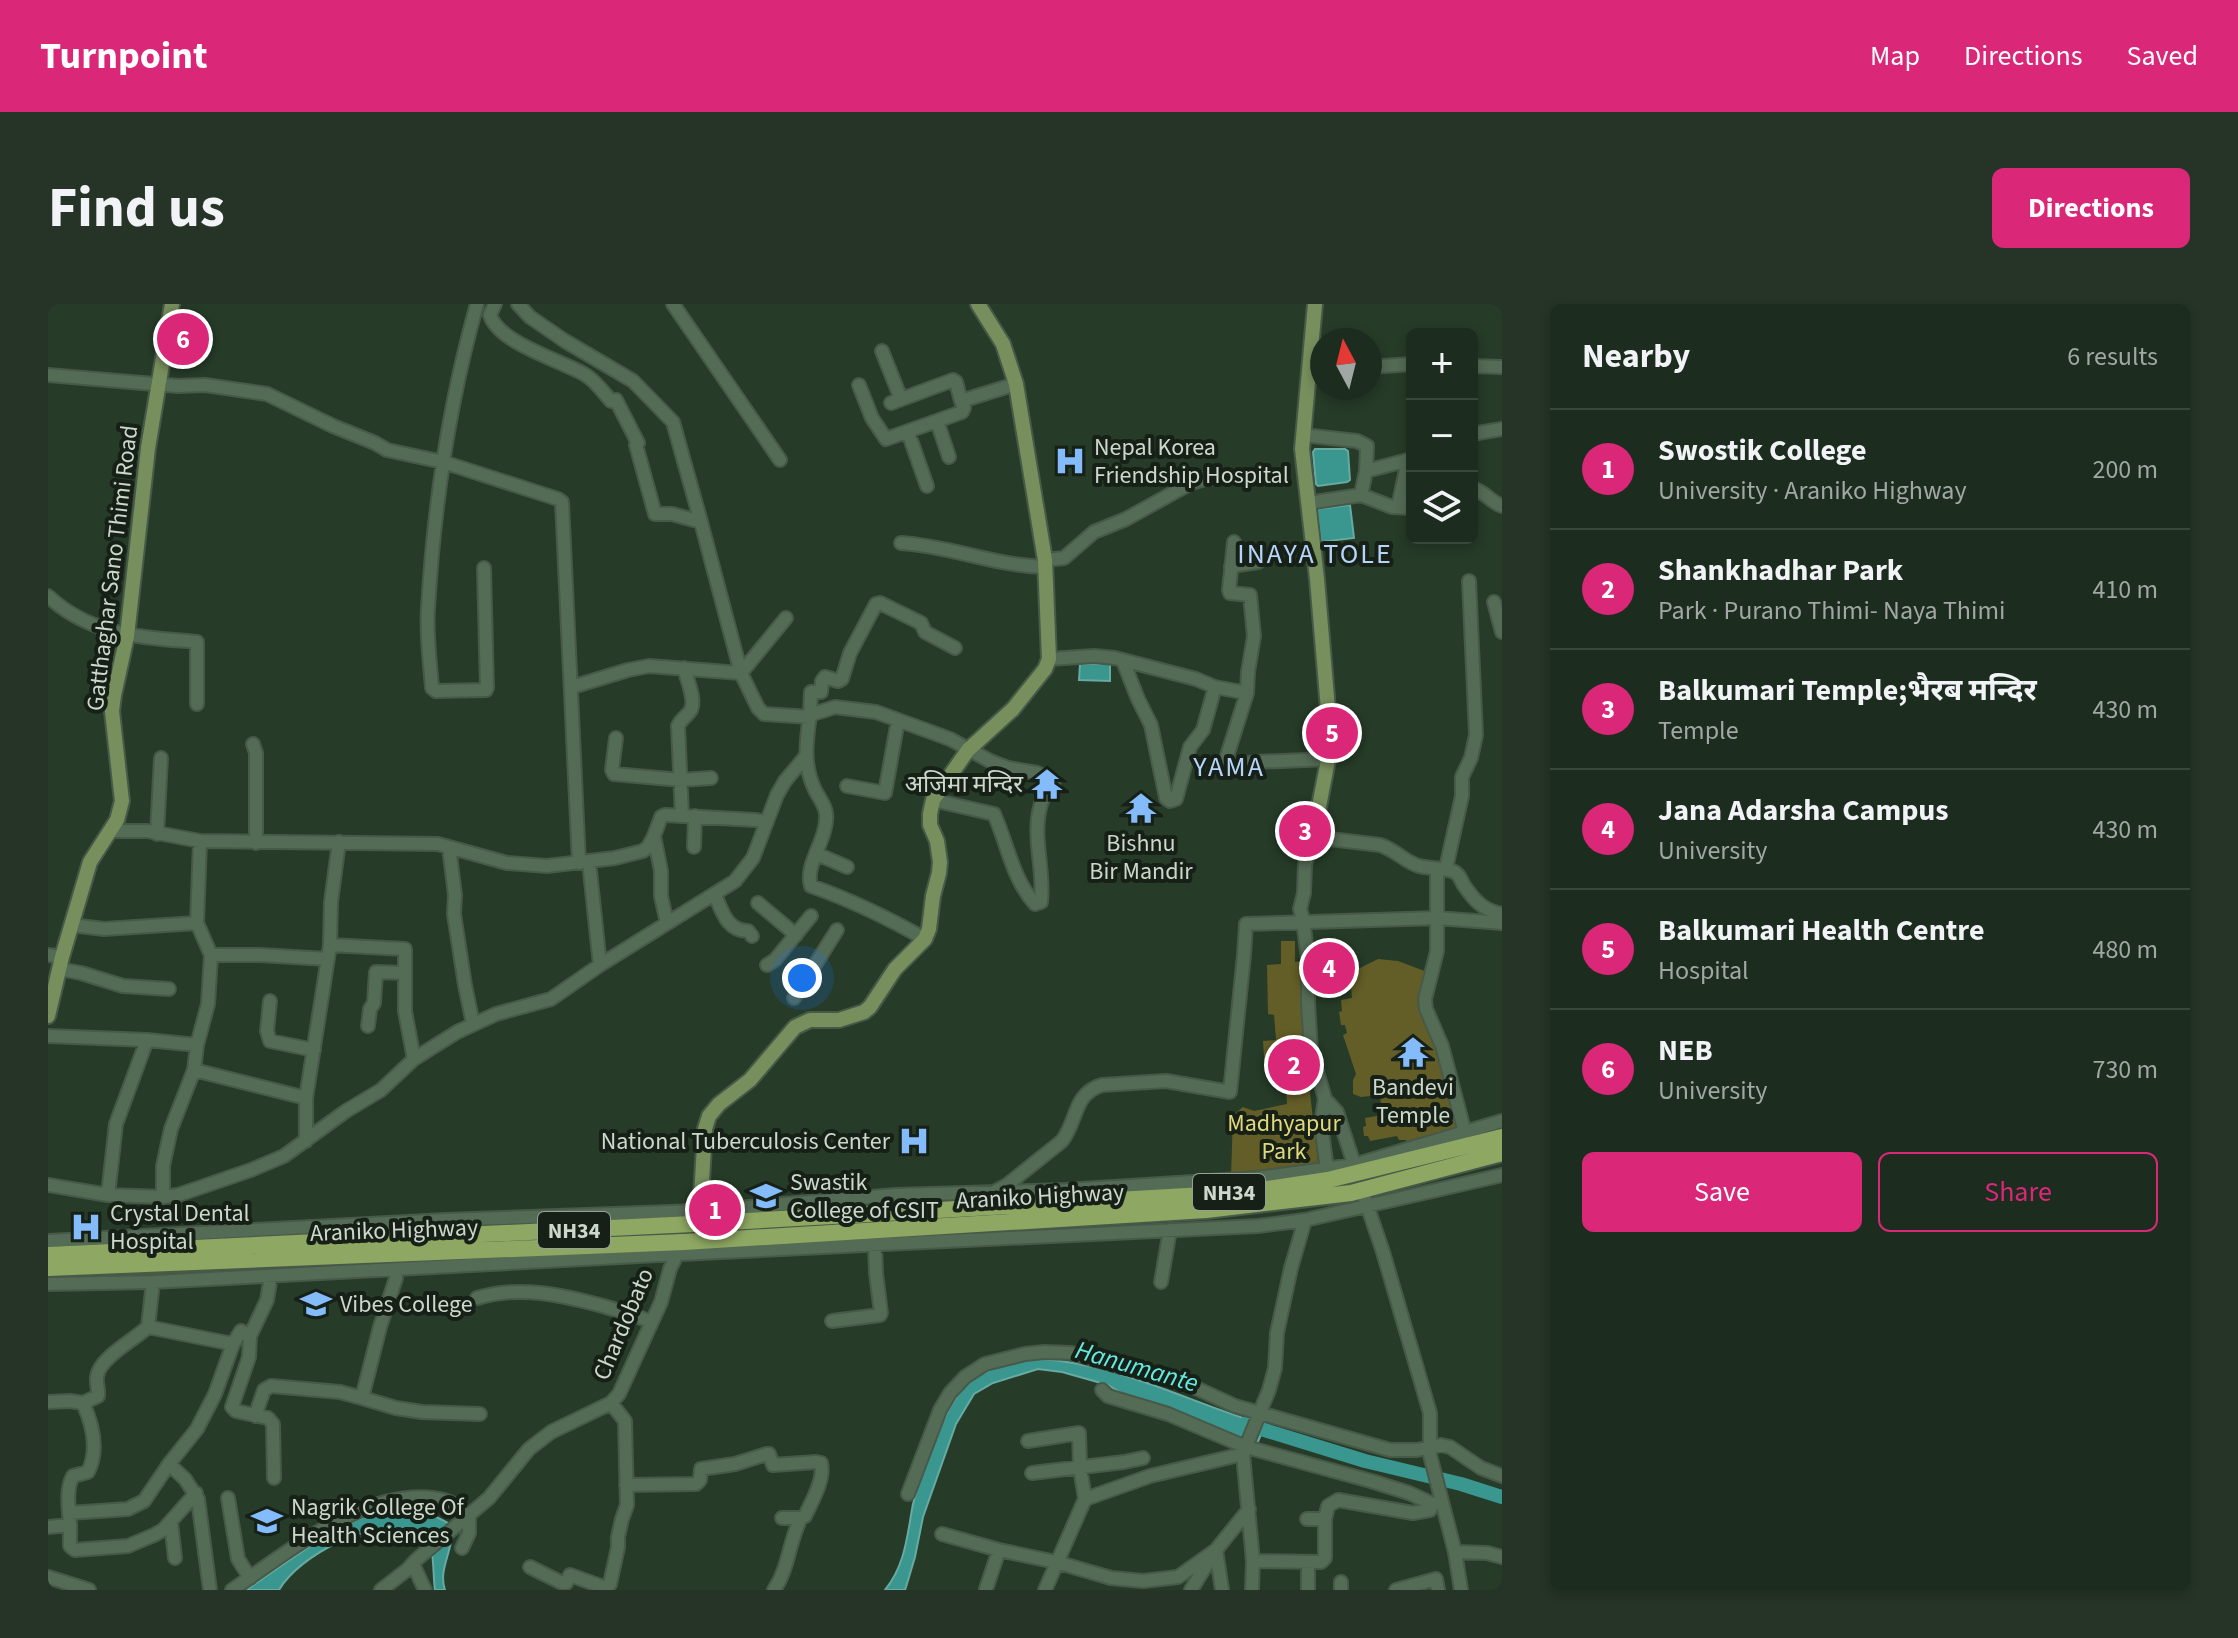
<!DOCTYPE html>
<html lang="en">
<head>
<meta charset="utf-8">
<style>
  body { margin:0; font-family:"Source Sans 3","Noto Sans Devanagari",sans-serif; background:#253427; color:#f1f3f6 }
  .controls { position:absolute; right:24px; top:24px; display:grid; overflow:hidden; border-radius:12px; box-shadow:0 4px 12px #0003 }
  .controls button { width:72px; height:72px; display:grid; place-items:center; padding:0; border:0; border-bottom:2px solid #3a483c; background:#1c2c1e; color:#f1f3f6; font:40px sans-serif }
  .compass { position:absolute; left:1262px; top:24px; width:72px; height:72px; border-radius:50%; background:#1c2c1e; box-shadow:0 4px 12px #0003; rotate:353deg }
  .you { position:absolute; left:754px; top:674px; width:28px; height:28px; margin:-20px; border:6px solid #fff; border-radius:50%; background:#1a73e8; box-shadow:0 0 0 12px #1a73e833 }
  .badge { display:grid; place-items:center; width:52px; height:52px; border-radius:50%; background:#db2777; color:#fff; font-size:26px; font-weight:700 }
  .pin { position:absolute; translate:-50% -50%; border:4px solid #fff; box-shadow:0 2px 8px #0006 }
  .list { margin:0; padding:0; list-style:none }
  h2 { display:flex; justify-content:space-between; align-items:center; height:104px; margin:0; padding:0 32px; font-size:34px }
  h2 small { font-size:26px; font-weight:400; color:#a0a7a4 }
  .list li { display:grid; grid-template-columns:52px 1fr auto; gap:24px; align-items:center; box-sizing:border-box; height:120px; padding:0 32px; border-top:2px solid #3a483c }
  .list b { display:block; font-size:30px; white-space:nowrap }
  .list p { margin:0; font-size:26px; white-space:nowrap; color:#a0a7a4 }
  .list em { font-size:26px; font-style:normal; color:#a0a7a4 }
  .actions { display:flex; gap:16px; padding:24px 32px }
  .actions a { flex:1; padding:18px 0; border:2px solid #db2777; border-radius:12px; text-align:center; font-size:28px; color:#db2777 }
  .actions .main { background:#db2777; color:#fff }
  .icon { flex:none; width:44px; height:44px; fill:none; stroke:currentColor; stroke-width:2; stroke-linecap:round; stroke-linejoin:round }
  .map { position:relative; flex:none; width:1454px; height:1286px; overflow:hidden; border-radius:12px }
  header { display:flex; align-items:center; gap:48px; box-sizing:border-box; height:112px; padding:0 40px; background:#db2777; color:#fff }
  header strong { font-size:38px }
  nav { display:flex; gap:44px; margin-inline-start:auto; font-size:28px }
  .intro { display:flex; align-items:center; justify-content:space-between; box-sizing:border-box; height:192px; padding:0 48px }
  h1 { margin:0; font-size:56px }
  .button { padding:20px 36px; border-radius:12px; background:#db2777; color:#fff; font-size:28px; font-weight:700 }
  main { display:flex; gap:48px; padding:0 48px }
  aside { flex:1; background:#1c2c1e; border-radius:12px; box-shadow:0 4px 12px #0003 }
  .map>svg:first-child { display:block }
  .green { fill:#635e27 }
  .water { fill:#3a9790; stroke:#66aaa2; stroke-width:2 }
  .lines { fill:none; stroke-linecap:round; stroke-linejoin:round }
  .river { stroke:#3a9790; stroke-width:14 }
  .minor-casing { stroke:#475948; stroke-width:16 }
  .major-casing { stroke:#475948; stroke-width:18 }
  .highway-casing { stroke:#475948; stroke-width:20 }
  .minor { stroke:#546b55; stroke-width:12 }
  .major { stroke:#778f5d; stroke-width:14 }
  .highway { stroke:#8ea762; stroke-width:16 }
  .labels { text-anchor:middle; stroke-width:8; stroke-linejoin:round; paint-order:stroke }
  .shield { fill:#162017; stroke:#95a195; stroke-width:2 }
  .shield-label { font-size:22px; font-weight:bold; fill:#cbd8cb }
  .poi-label { font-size:24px; fill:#cbd8cb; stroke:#162017; text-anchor:start }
  .street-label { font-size:24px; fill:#cbd8cb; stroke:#162017 }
  .park-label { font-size:24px; fill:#e0d87a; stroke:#162017 }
  .water-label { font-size:26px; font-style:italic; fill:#65eae1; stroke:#162017 }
  .quarter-label { font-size:28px; letter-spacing:2px; fill:#b6d4f8; stroke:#162017 }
</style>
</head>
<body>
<header>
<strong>Turnpoint</strong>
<nav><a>Map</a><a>Directions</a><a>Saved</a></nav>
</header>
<div class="intro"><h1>Find us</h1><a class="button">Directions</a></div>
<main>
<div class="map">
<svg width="1454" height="1286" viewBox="0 0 1454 1286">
  <rect width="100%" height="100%" fill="#263b28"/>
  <path class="green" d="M1233 637H1247V658L1258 657 1253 710 1270 859 1183 872 1185 811 1195 803 1206 807 1239 800 1237 766 1217 767 1215 737 1228 736 1226 711 1220 710 1219 661 1233 660Z
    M1330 655 1350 657 1382 669 1374 696 1415 826 1360 841 1358 836H1351L1349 832 1322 837 1320 832H1316L1315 823 1318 822 1317 814 1334 811 1332 791 1313 793 1305 790V776L1308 770 1295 731 1299 729 1297 721H1293L1291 708 1294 707 1293 696 1304 694 1302 669Z
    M540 948 254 967 227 963 189 967 0 975V971Z"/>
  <path class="water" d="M1267 145H1297L1300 147 1302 176 1299 178 1270 182 1268 180 1265 148Z
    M1302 201 1306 234 1273 238 1269 205Z
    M1032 360H1062V377L1031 376Z
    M991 1055C1070 1059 1142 1099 1217 1121L1209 1140 1170 1128 1078 1092 1060 1081 1014 1068 990 1065 945 1079 926 1090 908 1120 875 1213 867 1253 858 1283 857 1286H837C858 1260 859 1231 865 1200 870 1179 877 1160 885 1141 908 1081 925 1062 991 1055Z
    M349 1203 377 1207 402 1220C409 1243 389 1263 397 1286H387C385 1274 386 1244 381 1237 378 1232 372 1229 366 1227 327 1212 251 1251 231 1286H198C245 1255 292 1214 349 1203Z"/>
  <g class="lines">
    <path class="river" d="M1197 1120 1317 1157 1413 1180 1454 1193"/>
    <defs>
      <path id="minor" d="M429 0C401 99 386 202 380 304 378 330 382 358 384 384L388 387 438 386 439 384 436 264
        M447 0 442 11C451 39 511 56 536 70 547 76 555 88 563 97L568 96 590 139 588 141 607 210H624L653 218 693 369 738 314
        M470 0 482 13 517 37 585 77 625 118 653 218
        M625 0 732 156
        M834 47 853 95
        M1261 59 1274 60
        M1424 62 1454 63
        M1322 63 1364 60
        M0 71 130 82 157 81 219 90 285 122 327 139 339 146 395 158 510 195 514 198 531 559
        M811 81 824 114 838 135 914 108 916 104 913 97
        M843 99 905 76 908 78 913 97 968 80
        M889 117 901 153
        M860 128 879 182
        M1424 130 1454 125
        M1255 131 1309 137 1319 142 1318 167 1313 191
        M1318 167 1364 155
        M1424 184C1438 188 1442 198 1454 202
        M1260 199 1313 191 1344 203 1364 204
        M1350 203 1360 157
        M853 239C902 242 948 262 997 263
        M997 256 1016 254 1046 228 1078 215 1143 179 1157 175 1172 174
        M1183 262 1210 258
        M0 292C43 332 93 333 149 338V400
        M1446 298 1454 328
        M1001 355 1046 352 1067 354 1148 375 1167 383 1199 389
        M1075 357 1090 395 1103 421 1118 494 1122 497 1128 495 1142 443 1155 426 1167 383
        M524 383 580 366 601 362 693 369 710 404 716 410 762 413
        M762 411 763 388H773L774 377 777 373 790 377 794 375 802 349 828 300 832 299 873 319 877 328 907 344
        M568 434 564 466 566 470 633 476 663 474
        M205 440 208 449V539
        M1179 452 1199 389 1200 368 1206 332 1202 291 1182 289 1181 286 1186 238
        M1175 463 1208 458 1281 455
        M799 482 837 489 850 416
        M634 511 630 422C633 415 639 412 643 406 648 395 639 376 636 364
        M61 527H99L152 537 390 540 459 559 499 562 567 554 595 547 600 543 606 532 613 513 617 511 707 516 719 518
        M109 530 113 454
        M606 532 613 567V592L619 619
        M401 543 407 591 406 610 417 681 425 720
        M646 543 647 512
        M769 550 799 563
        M541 558 552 661
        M1398 564 1414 492V473L1423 454 1428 431 1421 277
        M1389 566V647L1377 695 1378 705 1394 742 1417 829
        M667 591C674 607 679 627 700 627L704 632
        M710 599 748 631
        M23 621 56 625 149 619
        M877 635C840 614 803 596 763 582 756 560 781 534 778 509 777 501 771 494 767 486 755 461 758 438 762 411L787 403 828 408 902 435 942 457 960 464 989 469 1006 477C1002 484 995 492 993 500 983 532 997 566 993 598L987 600C964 574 960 541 946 510L885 496
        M282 641 357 645V707L366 755
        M0 651 14 653
        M163 651H212L280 655
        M719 661 727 656 763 612
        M11 665 33 669 75 682 121 685
        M746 694 789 626
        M222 697 219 727 222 737 266 746
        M320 722 322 705 326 699 328 668 357 669
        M0 732 99 736 149 741
        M146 766 258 794
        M1277 795 1273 820 1280 873
        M258 837V794L282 641 283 598 291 538
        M1308 866 1289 808 1277 795 1263 747 1260 699V655L1255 616 1252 605 1256 589 1257 561 1265 533 1332 541C1346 545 1357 558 1371 562 1382 565 1402 564 1408 569 1410 570 1414 577 1415 580 1426 596 1434 606 1454 610
        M0 881 60 891 115 893 130 891 203 866 236 852 298 807 333 786 366 755 409 728 448 710 503 695 552 661 687 577 705 554 729 491 737 477 758 452
        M948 887 959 881 1014 837C1030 816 1025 790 1054 781L1118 777 1182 788 1196 651 1198 620 1389 614 1454 619
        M60 891 68 820 99 736
        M115 893V862L123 825 146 766 149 741 160 700 163 651 149 619 152 537
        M1317 895 1335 948 1382 1109V1151L1407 1248 1413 1286
        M0 937 397 916 650 907 848 891 1017 886 1209 874 1306 861 1454 817
        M349 965 348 974 332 1023 314 1094 348 1104 374 1108 432 1110
        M1113 978 1122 926
        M0 980 105 978 610 951 1210 922 1257 916 1454 871
        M429 994C471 981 514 991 555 1002 571 1007 588 1011 603 1018
        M784 1017 832 1011 833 1009 828 969 827 942
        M100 1023 185 1040
        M100 1023 105 978
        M202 1032 201 1053 184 1103 188 1107 220 1114 225 1120 226 1174
        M1054 1086 1060 1092 1120 1110 1198 1143 1323 1177 1361 1189 1385 1200 1393 1199
        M0 1098 22 1097 35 1099 50 1092C51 1086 48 1080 49 1073 50 1055 87 1035 100 1023
        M207 1112 216 1086 223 1082 292 1088 314 1094
        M980 1137 1031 1129 1032 1163 1037 1195
        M121 1160 137 1175 150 1195 162 1286
        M984 1169 1076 1158 1095 1154
        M578 1181 648 1180 652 1176 653 1165 687 1160 719 1150H721L725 1161 768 1158 773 1159C777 1175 764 1197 757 1212L753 1214H734
        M860 1190 892 1106 902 1089 917 1073 937 1060 977 1050 996 1048 1023 1049 1073 1063 1114 1071 1137 1079 1187 1102 1342 1146H1369L1393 1141 1402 1143 1433 1164 1454 1172
        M180 1194 190 1255 202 1274
        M21 1209C20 1196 19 1183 25 1172L40 1168C51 1146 45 1121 35 1099
        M1259 1215H1277
        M123 1218 127 1254
        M22 1221V1242L27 1246 80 1242 106 1231 115 1226 148 1189
        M0 1223 22 1221 21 1209 80 1205 96 1197 121 1160 149 1125 167 1090 185 1040 193 1027 202 1032 219 996 223 972
        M894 1230 951 1246
        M414 1244 421 1229V1213
        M1168 1246 1174 1286
        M1407 1248 1439 1249 1454 1253
        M1205 1257 1273 1258 1277 1254V1215L1280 1202 1290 1196 1365 1209 1382 1206 1385 1200
        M1260 1258V1286
        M365 1260 377 1286
        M482 1263 514 1279H518L522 1271 558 1284 562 1280 570 1243V1233L574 1215 579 1201 577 1117 563 1099
        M0 1273 41 1286
        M1293 1278V1286
        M938 1285 951 1246 1008 1258 1063 1274 1095 1277 1130 1273 1168 1246 1201 1205
        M184 1286C240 1248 329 1174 402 1198 409 1201 415 1208 421 1213
        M333 1286 360 1265 368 1256 441 1194 481 1145 503 1128 563 1099 571 1090 613 998 622 965 632 944
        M726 1286C741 1264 741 1237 753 1214
        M997 1286 1037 1195 1102 1172 1195 1150
        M1143 1286 1162 1255
        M1204 1286 1205 1257 1195 1150 1221 1086 1227 1064 1229 1029 1243 964 1257 916
        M1348 1286 1388 1275 1390 1286"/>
      <path id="major" d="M1265 533 1283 441 1269 275 1254 145 1267 0
        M0 712 14 653 42 558 69 516 74 497 64 407 66 391 79 332 100 144 124 0
        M645 920 653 893 657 825 661 812 671 800 702 776 747 723 762 716H791L816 708 822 703 847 665 877 635 881 625 885 592 891 569 892 558 889 537 882 521V510L885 496 920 446 965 405 997 365 1001 355 997 256 968 80 955 40 930 0"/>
      <path id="highway" d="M0 951 645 920 1156 891 1219 885 1280 876 1454 833
        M0 964 636 938 1158 906 1303 889 1454 849"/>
    </defs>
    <use href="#minor" class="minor-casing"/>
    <use href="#major" class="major-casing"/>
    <use href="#highway" class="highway-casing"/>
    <use href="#minor" class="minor"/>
    <use href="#major" class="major"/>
    <use href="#highway" class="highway"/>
  </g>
  <defs>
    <symbol id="hospital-bare" viewBox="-9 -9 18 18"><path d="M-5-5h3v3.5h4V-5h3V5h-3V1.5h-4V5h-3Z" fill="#84bcfb" stroke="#162017" stroke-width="2.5" paint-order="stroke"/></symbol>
    <symbol id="temple-bare" viewBox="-9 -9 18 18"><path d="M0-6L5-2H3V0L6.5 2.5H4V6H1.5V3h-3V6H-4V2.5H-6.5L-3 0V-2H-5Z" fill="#84bcfb" stroke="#162017" stroke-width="2.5" paint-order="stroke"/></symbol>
    <symbol id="university-bare" viewBox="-9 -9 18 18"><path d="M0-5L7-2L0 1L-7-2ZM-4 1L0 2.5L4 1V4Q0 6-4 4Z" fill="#84bcfb" stroke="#162017" stroke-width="2.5" paint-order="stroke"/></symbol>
  </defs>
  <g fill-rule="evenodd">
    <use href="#hospital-bare" x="1000" y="135" width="44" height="44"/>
    <use href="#temple-bare" x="977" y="458" width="44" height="44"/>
    <use href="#temple-bare" x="1071" y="482" width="44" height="44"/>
    <use href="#temple-bare" x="1343" y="726" width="44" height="44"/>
    <use href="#hospital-bare" x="844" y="815" width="44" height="44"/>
    <use href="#university-bare" x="696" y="870" width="44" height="44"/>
    <use href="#hospital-bare" x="16" y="901" width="44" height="44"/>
    <use href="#university-bare" x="246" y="978" width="44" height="44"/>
    <use href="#university-bare" x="197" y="1195" width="44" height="44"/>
  </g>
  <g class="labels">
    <g class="shield">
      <rect x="1145" y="870" width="72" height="36" rx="6"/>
      <rect x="490" y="908" width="72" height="36" rx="6"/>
    </g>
    <g class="shield-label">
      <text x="1181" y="896">NH34</text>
      <text x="526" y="934">NH34</text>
    </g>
    <g class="poi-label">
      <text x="1046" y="151">Nepal Korea<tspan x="1046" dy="28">Friendship Hospital</tspan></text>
      <text x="975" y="488" text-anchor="end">अजिमा मन्दिर</text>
      <text x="1093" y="547" text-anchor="middle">Bishnu<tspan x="1093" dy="28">Bir Mandir</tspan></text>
      <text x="1365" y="791" text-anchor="middle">Bandevi<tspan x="1365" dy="28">Temple</tspan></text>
      <text x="842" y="845" text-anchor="end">National Tuberculosis Center</text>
      <text x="742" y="886">Swastik<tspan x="742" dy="28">College of CSIT</tspan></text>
      <text x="62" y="917">Crystal Dental<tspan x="62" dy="28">Hospital</tspan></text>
      <text x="292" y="1008">Vibes College</text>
      <text x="243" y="1211">Nagrik College Of<tspan x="243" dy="28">Health Sciences</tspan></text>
    </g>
    <g class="street-label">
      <text transform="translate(64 264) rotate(-83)" y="8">Gatthaghar Sano Thimi Road</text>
      <text transform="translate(992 892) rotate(-3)" y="8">Araniko Highway</text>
      <text transform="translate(346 926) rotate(-2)" y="8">Araniko Highway</text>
      <text transform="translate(575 1020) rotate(-67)" y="8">Chardobato</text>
    </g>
    <g class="park-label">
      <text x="1236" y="827">Madhyapur<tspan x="1236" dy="28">Park</tspan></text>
    </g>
    <g class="water-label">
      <text transform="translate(1089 1062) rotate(16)" y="9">Hanumante</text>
    </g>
    <g class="quarter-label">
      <text x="1267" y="259">INAYA TOLE</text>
      <text x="1181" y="472">YAMA</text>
    </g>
  </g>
</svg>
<div class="controls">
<button>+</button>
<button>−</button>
<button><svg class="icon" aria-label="layers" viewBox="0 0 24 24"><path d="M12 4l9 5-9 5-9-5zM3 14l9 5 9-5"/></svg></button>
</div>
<svg class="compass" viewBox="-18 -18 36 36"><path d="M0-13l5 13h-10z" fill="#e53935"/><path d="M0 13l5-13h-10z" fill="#a0a7a4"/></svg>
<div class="you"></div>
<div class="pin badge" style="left:667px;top:906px">1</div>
<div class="pin badge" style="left:1246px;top:761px">2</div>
<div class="pin badge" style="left:1257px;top:527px">3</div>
<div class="pin badge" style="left:1281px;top:664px">4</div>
<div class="pin badge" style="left:1284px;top:429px">5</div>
<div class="pin badge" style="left:135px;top:35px">6</div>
</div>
<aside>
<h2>Nearby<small>6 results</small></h2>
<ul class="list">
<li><span class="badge">1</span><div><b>Swostik College</b><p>University · Araniko Highway</p></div><em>200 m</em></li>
<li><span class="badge">2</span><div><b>Shankhadhar Park</b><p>Park · Purano Thimi- Naya Thimi</p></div><em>410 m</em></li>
<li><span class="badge">3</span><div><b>Balkumari Temple;भैरब मन्दिर</b><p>Temple</p></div><em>430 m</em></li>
<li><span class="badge">4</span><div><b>Jana Adarsha Campus</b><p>University</p></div><em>430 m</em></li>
<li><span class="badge">5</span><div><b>Balkumari Health Centre</b><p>Hospital</p></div><em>480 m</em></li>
<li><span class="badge">6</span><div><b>NEB</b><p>University</p></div><em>730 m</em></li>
</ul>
<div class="actions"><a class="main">Save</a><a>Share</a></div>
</aside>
</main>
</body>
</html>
